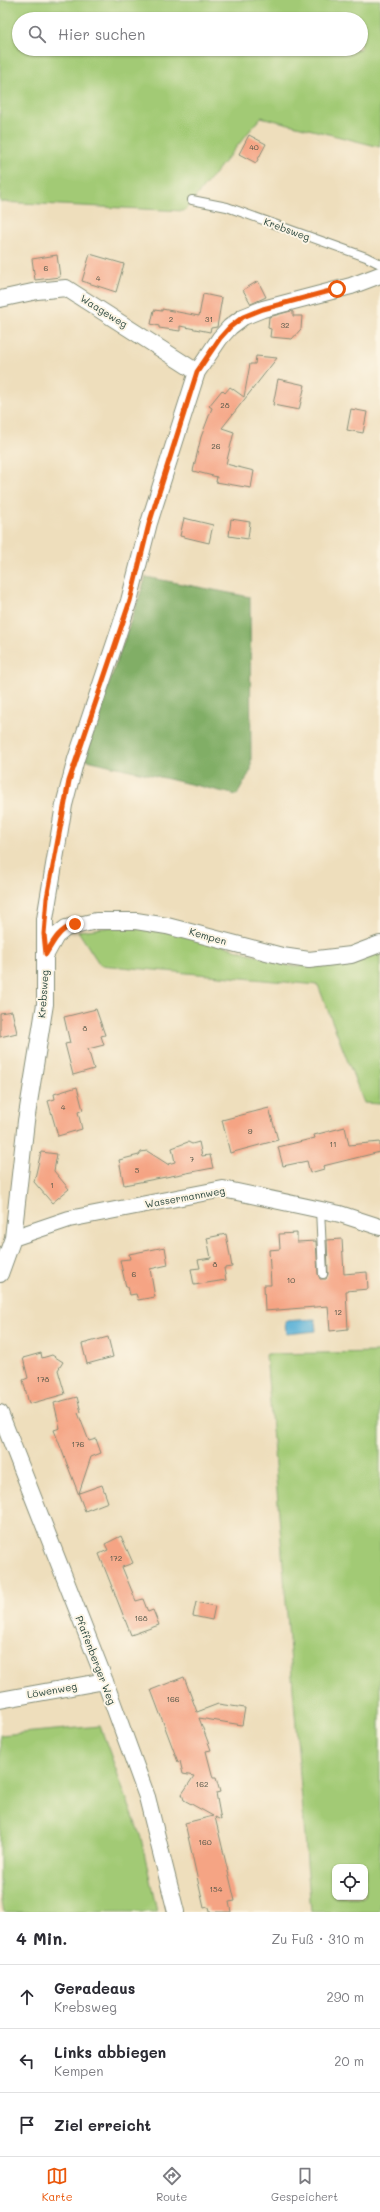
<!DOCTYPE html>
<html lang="de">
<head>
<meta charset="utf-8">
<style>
  body { margin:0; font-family:Mali,sans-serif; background:#f7f7f7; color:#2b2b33 }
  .controls { position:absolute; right:12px; bottom:12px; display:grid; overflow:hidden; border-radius:8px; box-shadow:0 1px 3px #0004 }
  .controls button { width:36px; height:36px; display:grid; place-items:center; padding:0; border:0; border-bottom:1px solid #e1e1e2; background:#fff; color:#2b2b33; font:20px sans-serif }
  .stop { position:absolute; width:12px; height:12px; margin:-9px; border:3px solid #ea580c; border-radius:50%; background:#fff }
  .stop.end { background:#ea580c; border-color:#fff; box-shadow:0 1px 4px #0008 }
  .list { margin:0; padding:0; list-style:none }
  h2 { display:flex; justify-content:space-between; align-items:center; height:52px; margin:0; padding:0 16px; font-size:17px }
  h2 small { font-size:13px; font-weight:400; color:#7c7c81 }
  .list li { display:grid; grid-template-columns:26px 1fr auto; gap:12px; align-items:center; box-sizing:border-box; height:64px; padding:0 16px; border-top:1px solid #e1e1e2 }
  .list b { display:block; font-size:15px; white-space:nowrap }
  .list p { margin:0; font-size:13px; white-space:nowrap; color:#7c7c81 }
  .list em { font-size:13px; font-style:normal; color:#7c7c81 }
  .icon { flex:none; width:22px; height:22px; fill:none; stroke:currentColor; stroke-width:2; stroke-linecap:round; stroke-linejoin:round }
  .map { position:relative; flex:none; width:380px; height:1912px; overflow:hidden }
  .search { position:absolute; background:#fff; box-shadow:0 1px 3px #0004; left:12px; right:12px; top:12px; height:44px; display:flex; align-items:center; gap:10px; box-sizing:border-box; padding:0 14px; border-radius:22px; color:#7c7c81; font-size:15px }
  .sheet { height:244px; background:#fff }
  nav { display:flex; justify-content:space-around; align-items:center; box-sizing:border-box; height:56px; border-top:1px solid #e1e1e2; background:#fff; font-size:11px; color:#7c7c81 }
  nav a { display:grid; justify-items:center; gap:2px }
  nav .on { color:#ea580c }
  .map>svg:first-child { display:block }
  .green { fill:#a2ca75; stroke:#608454; fill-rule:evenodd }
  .forest { fill:#81ae66; stroke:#50764d }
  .water { fill:#5ab1d7; stroke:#3c7786 }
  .building { fill:#f5a484 }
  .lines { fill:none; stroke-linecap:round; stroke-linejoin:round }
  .service-casing { stroke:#868e78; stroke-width:10 }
  .minor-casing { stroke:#868e78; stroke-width:18 }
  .service { stroke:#fff; stroke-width:8 }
  .minor { stroke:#fff; stroke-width:16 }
  .route { stroke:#ea580c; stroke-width:5 }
  .labels { text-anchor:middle; stroke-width:4; stroke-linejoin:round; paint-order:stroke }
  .number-label { font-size:8px; fill:#545748 }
  .street-label { font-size:10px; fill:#1f3d34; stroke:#fcf5e5 }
</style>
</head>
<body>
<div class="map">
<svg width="380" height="1912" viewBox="0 0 380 1912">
  <rect width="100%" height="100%" fill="#fcf5e5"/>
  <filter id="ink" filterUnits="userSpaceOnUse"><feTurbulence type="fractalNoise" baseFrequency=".025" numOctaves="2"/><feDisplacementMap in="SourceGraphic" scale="8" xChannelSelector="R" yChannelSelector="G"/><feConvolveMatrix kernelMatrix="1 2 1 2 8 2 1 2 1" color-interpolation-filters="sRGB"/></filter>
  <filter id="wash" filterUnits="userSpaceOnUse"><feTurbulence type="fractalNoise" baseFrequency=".012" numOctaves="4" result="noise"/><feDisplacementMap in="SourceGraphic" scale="16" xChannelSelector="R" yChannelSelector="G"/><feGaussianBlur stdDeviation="0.9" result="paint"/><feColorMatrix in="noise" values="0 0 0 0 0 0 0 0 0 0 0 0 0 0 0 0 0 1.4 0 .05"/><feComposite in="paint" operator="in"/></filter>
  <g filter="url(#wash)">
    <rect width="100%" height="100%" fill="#eedebc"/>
    <path class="green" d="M0 0H380V147L261 117 184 211 0 202ZM19 19H361V49H19Z
      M113 927 153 928 206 940 290 966 330 965 380 953V1104L364 1103 318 985 100 965 78 931Z
      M380 1352V1912H311L266 1354ZM335 1867H365V1897H335Z
      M100 1726 141 1838 157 1912H4L0 1890V1735Z"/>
    <path class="forest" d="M146 577 250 597 251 770 237 795 83 759Z"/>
    <path class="water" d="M315 1319 316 1331 286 1334 285 1321Z"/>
    <g id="blocks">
      <path class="building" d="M249 135 266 144 256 163 239 154Z
        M90 254 124 264 116 292 82 281Z
        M57 255 60 277 35 280 32 259Z
        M258 281 266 297 251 304 243 290Z
        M203 294 222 298 217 327 211 328 210 332 180 326V331L159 328V326L151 324 154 310 162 311V309L199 316Z
        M291 311 293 312V316H302L301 329 292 339 270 337 271 329 268 328 269 317Z
        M256 356 277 358 222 428 234 432 226 464 254 471 251 488 216 482 217 477 193 471 201 437 212 408 209 406 222 390 225 393 230 387 244 397 250 364H255Z
        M278 379 305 385 299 410 273 405Z
        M351 409 367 412 363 433 347 430Z
        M184 518 213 525 209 543 180 536Z
        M231 519 250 522 248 539 229 536Z
        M96 1009 105 1035 101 1036 104 1045 88 1049 94 1069 73 1075 65 1044 70 1043 64 1017Z
        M12 1011 17 1033 0 1037V1013Z
        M77 1087 83 1110 78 1112 82 1129 58 1136 48 1101 55 1099 54 1094Z
        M269 1108 278 1140 230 1153 222 1120Z
        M345 1127 349 1145 380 1142V1152L323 1166 324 1169 310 1173 307 1161 283 1166 278 1147 315 1138 314 1135Z
        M188 1142 192 1144 199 1142 202 1156 210 1155 213 1168 124 1185 119 1160 139 1155 141 1152 147 1151 169 1165 168 1164 175 1162 172 1148Z
        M41 1152 57 1154 54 1171 69 1189 52 1203 34 1182Z
        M297 1233V1242L316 1241 318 1274 320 1279H326L328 1274 327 1240 342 1239 344 1274 367 1272 368 1289 346 1291 348 1329 330 1331 328 1306 265 1311 264 1285H271L269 1250 280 1249 279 1234Z
        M226 1234 232 1267 224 1268 226 1280 194 1285 191 1269 200 1268 198 1260 211 1258 207 1238Z
        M165 1247 168 1265 150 1269 155 1297 138 1300 136 1294 130 1295 128 1287H126L120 1260 130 1259 129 1254Z
        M108 1337 113 1357 87 1364 82 1344Z
        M41 1353 42 1358 52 1355 63 1362 58 1370 65 1394 29 1404 23 1380 28 1378 23 1358Z
        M77 1397 81 1412 78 1413 89 1441 96 1439 101 1453 91 1457 79 1493 102 1485 108 1502 85 1511 54 1430 60 1428 54 1403Z
        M121 1536 133 1563 122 1567 136 1601 143 1599 148 1612 153 1610 159 1625 131 1635 99 1554 108 1550 105 1544Z
        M196 1602 215 1606 212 1620 193 1616Z
        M184 1677 197 1712 218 1704 245 1708 242 1725 199 1718 211 1750 206 1751 213 1778H216L220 1792 216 1793 221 1820 215 1817 235 1901 229 1902 231 1912H209L208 1907 204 1908 185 1823 213 1816 184 1800 182 1794 194 1776 183 1774 180 1761 178 1762 151 1690Z"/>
    </g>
  </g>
  <g filter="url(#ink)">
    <use href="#blocks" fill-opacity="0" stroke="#868e78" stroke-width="1"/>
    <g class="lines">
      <defs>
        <path id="service" d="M192 200 227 207 366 257 380 264
          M320 1209 323 1274"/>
        <path id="minor" d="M0 299 37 291 66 288 197 372
          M46 954 56 936 66 928 96 921H136L167 926 282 956 309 960 351 955 380 944
          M13 1238 69 1219 223 1189 340 1214 380 1227
          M0 1274 13 1238 26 1121 45 1004V919L64 805 76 759 129 601 149 523 197 372 220 338 230 327 243 317 263 309 351 286 380 275
          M0 1413 100 1668 147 1797 176 1912
          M0 1700 105 1681"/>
      </defs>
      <use href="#service" class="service-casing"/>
      <use href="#minor" class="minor-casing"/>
      <use href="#service" class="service"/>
      <use href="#minor" class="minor"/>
    </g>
  </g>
  <g class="lines" filter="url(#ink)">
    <path class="route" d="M75 924C59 930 54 940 46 954L44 934 47 898 69 781 130 601 149 524 197 372 220 338 230 327 243 317 263 309 337 289"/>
  </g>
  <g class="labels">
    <g class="number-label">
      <text x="254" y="150">40</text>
      <text x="46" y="271">6</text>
      <text x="98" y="281">4</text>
      <text x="171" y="322">2</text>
      <text x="209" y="322">31</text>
      <text x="285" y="328">32</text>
      <text x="225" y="408">28</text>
      <text x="216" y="449">26</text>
      <text x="85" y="1031">8</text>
      <text x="63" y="1110">4</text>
      <text x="250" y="1134">9</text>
      <text x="333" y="1147">11</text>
      <text x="192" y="1162">7</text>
      <text x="137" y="1173">5</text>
      <text x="52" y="1188">1</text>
      <text x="215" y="1267">8</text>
      <text x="134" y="1277">6</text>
      <text x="291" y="1283">10</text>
      <text x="338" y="1315">12</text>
      <text x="43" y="1382">178</text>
      <text x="78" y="1447">176</text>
      <text x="116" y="1561">172</text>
      <text x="141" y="1621">168</text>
      <text x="173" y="1702">166</text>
      <text x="202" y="1787">162</text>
      <text x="205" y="1845">160</text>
      <text x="216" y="1892">154</text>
    </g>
    <g class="street-label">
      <text transform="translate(287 229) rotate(20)" y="4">Krebsweg</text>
      <text transform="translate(104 311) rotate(32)" y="4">Waageweg</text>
      <text transform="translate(208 936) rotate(16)" y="4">Kempen</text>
      <text transform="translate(43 994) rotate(-86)" y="4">Krebsweg</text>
      <text transform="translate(185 1197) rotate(-10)" y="4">Wassermannweg</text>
      <text transform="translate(96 1660) rotate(69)" y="4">Pfaffenberger Weg</text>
      <text transform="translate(52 1690) rotate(-10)" y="4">Löwenweg</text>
    </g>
  </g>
</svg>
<div class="controls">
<button><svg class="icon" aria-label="locate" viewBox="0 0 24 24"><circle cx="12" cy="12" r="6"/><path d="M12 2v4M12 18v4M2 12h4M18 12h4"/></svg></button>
</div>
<div class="stop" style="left:337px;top:289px"></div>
<div class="stop end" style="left:75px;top:924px"></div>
<div class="search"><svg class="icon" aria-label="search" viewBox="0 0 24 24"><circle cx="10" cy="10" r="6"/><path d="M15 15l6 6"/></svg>Hier suchen</div>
</div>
<section class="sheet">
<h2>4 Min.<small>Zu Fuß · 310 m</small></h2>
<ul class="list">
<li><svg class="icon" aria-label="ahead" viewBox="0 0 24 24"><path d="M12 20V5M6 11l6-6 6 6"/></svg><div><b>Geradeaus</b><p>Krebsweg</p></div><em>290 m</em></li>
<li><svg class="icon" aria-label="left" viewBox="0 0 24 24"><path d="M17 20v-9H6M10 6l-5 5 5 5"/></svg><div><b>Links abbiegen</b><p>Kempen</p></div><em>20 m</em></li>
<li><svg class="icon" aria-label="arrive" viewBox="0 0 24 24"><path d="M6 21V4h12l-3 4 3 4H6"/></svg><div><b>Ziel erreicht</b></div></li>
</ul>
</section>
<nav>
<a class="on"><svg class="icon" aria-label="map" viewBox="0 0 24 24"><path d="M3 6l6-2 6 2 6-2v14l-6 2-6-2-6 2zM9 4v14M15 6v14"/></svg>Karte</a>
<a><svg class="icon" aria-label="directions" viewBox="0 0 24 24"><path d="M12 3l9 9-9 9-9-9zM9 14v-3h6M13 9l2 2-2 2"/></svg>Route</a>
<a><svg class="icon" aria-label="saved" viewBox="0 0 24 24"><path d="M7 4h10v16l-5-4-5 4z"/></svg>Gespeichert</a>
</nav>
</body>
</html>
